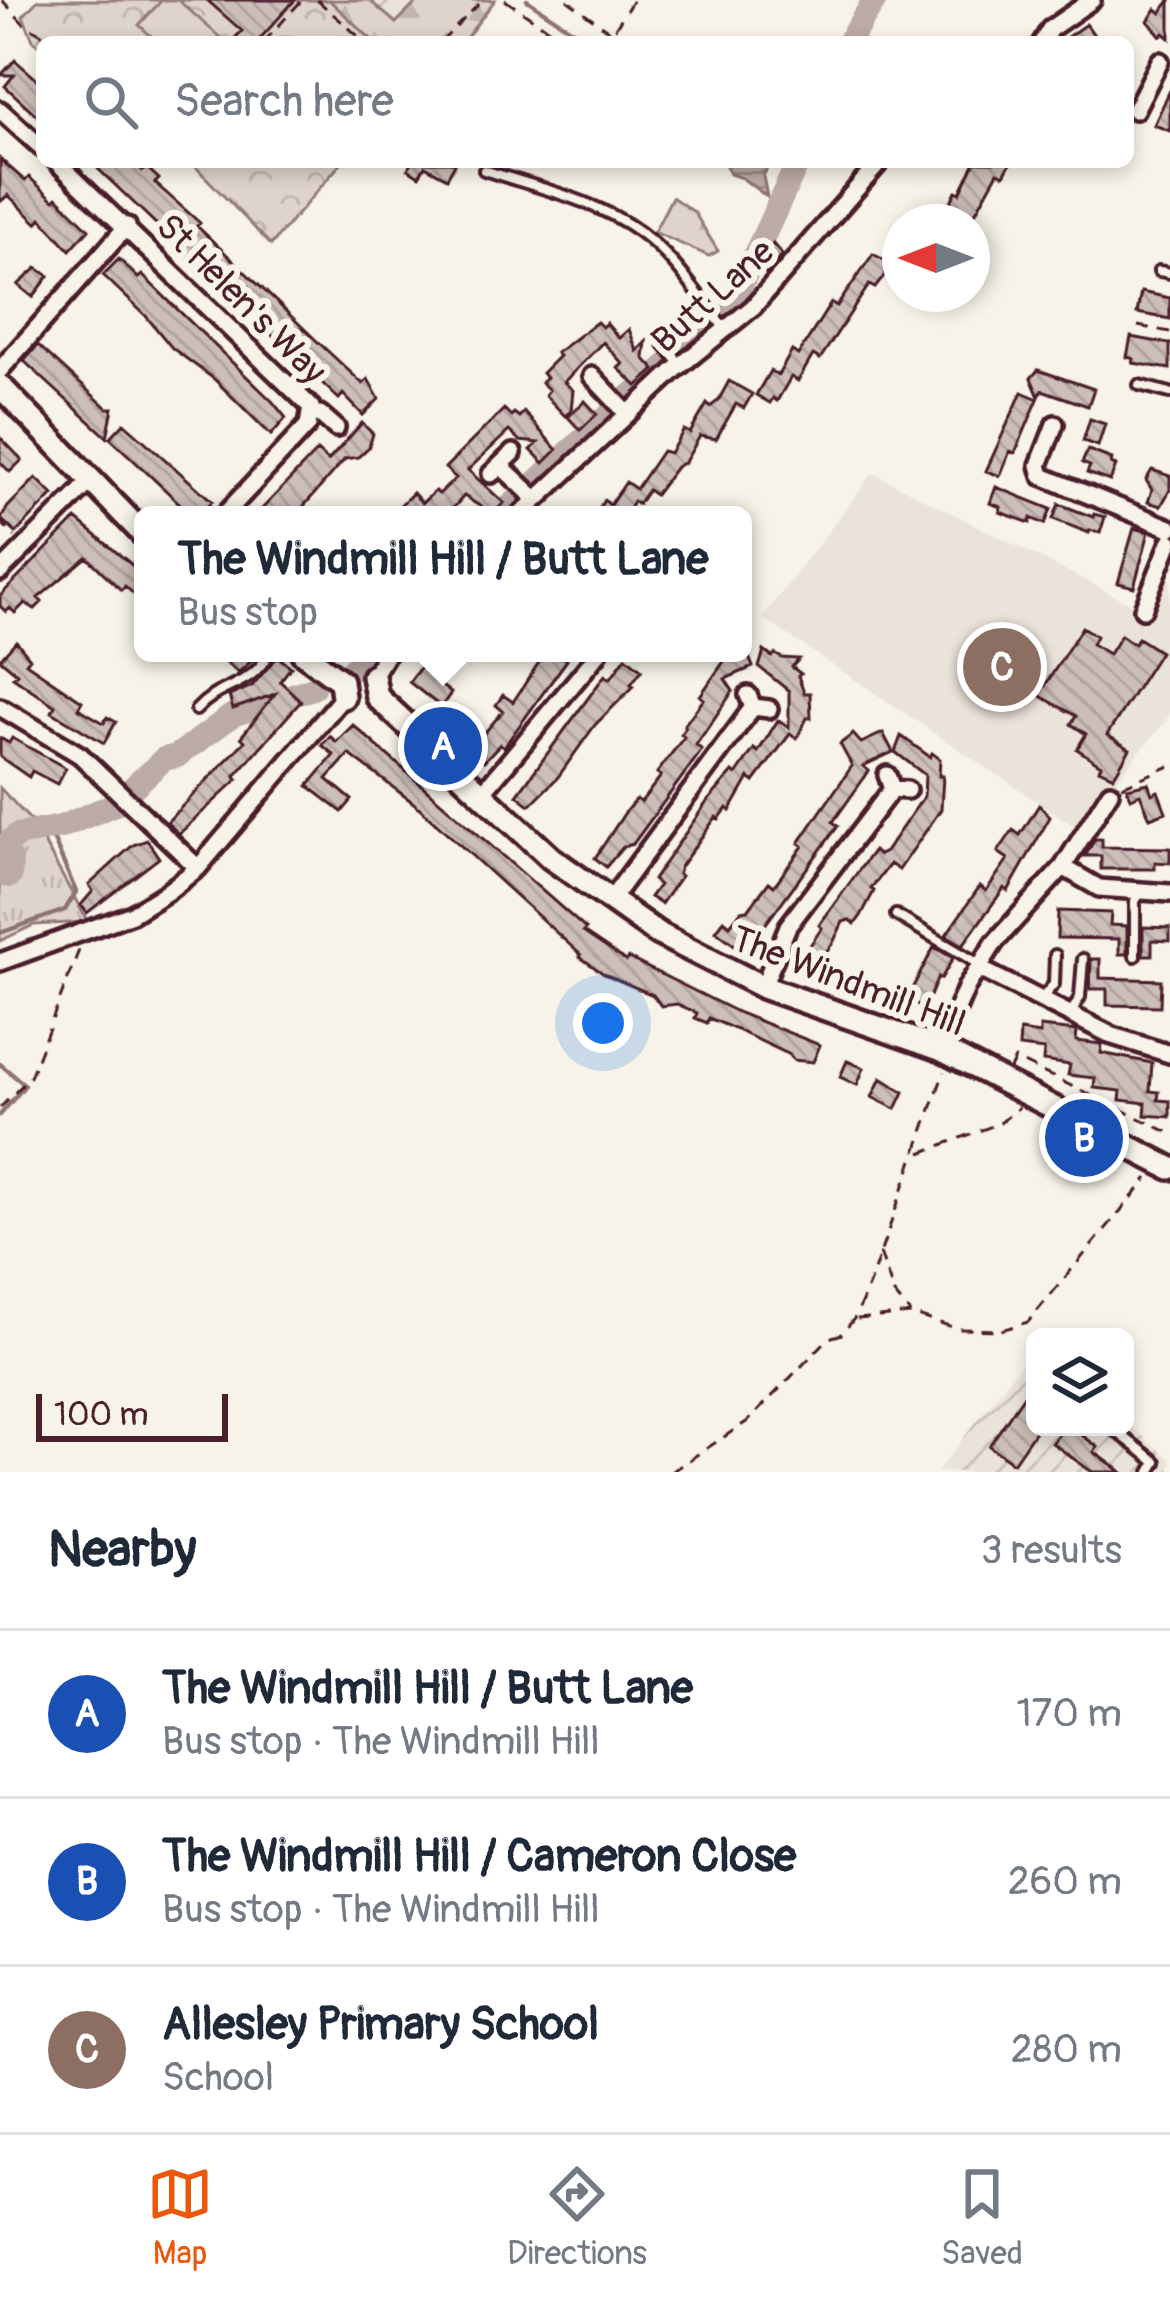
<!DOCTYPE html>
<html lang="en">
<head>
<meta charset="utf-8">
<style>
  body { margin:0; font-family:Pangolin,sans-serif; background:#f2f2f3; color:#1f2937 }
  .controls { position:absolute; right:36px; bottom:36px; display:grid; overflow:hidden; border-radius:18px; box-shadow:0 6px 18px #0003 }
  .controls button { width:108px; height:108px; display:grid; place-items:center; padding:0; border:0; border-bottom:3px solid #e0e1e3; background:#fff; color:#1f2937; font:60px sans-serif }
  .compass { position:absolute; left:882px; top:204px; width:108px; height:108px; border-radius:50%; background:#fff; box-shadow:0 6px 18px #0003; rotate:270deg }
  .scale { position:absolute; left:36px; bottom:30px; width:192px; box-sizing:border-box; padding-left:12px; border:6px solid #4a1f2b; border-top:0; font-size:33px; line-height:42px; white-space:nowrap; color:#4a1f2b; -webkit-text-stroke:9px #f7f3e8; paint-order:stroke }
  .you { position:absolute; left:603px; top:1023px; width:42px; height:42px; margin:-30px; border:9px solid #fff; border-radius:50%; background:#1a73e8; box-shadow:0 0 0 18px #1a73e833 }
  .badge { display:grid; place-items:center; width:78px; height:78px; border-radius:50%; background:#ea580c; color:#fff; font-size:39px; font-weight:700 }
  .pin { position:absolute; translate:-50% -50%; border:6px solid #fff; box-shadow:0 3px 12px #0006 }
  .popup { position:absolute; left:134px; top:506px; width:618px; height:156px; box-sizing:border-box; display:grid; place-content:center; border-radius:18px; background:#fff; filter:drop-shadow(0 3px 9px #0005); font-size:39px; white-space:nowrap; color:#747a83 }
  .popup b { font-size:45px; color:#1f2937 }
  .popup::after { content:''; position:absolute; left:50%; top:100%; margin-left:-24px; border:24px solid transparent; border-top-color:#fff }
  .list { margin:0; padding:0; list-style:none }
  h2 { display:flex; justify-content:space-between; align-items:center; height:156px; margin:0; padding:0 48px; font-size:51px }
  h2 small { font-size:39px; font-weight:400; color:#747a83 }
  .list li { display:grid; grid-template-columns:78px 1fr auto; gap:36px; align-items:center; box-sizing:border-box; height:168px; padding:0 48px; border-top:3px solid #e0e1e3 }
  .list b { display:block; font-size:45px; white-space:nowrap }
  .list p { margin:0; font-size:39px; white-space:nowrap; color:#747a83 }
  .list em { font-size:39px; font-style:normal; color:#747a83 }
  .icon { flex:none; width:66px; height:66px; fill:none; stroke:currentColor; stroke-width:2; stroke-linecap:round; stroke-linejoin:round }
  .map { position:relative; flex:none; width:1170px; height:1472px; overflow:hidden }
  .search { position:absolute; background:#fff; box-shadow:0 6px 18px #0003; left:36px; right:36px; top:36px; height:132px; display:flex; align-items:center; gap:30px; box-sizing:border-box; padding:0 42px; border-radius:18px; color:#747a83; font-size:45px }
  .sheet { height:660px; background:#fff }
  nav { display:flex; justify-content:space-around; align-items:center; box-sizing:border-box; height:168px; border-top:3px solid #e0e1e3; background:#fff; font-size:33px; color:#747a83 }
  nav a { display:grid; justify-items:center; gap:6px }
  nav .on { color:#ea580c }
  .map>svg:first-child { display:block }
  .built { fill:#eae3da }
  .industrial { fill:url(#industrial-furrows) }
  .grass { fill:url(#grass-tufts); stroke:#947a7c; stroke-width:3 }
  .forest { fill:url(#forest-firs); stroke:#947a7c; stroke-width:3 }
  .park { fill:url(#park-crowns); stroke:#947a7c; stroke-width:3 }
  .pitch { fill:#ded4cc; stroke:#947a7c; stroke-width:3 }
  .water { fill:url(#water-rules); stroke:#8e7275; stroke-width:3 }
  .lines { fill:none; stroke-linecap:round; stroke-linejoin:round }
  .stream { stroke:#8e7275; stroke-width:4.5 }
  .river { stroke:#bcaaa7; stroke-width:24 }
  .building { fill:url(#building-back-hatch); stroke:#4a1f2b; stroke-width:3 }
  .lane-casing { stroke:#4a1f2b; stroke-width:16 }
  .street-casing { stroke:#4a1f2b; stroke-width:24 }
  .secondary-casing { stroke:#4a1f2b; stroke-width:30 }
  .path { stroke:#4a1f2b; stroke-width:3; stroke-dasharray:12 9; stroke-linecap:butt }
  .lane { stroke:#f7f3e8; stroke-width:8 }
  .street { stroke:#f7f3e8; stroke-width:15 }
  .secondary { stroke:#f7f3e8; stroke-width:21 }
  .labels { text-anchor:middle; stroke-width:12; stroke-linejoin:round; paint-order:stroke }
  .street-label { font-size:36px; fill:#4a1f2b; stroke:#f7f3e8 }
</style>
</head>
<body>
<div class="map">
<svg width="1170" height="1472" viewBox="0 0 1170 1472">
  <defs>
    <pattern id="industrial-furrows" width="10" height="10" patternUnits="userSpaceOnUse" patternTransform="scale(3)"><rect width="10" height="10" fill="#eae3da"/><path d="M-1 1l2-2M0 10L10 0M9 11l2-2" fill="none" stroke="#cac2bb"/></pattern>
    <pattern id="grass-tufts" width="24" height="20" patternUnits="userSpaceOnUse" patternTransform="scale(3)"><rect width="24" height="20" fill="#ded4cc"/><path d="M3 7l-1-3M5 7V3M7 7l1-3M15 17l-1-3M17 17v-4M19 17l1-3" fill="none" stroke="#c0b6af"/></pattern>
    <pattern id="forest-firs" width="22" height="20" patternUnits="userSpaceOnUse" patternTransform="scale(3)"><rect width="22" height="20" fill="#ded4cc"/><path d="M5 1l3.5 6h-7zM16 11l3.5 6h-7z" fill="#c0b6af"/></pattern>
    <pattern id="park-crowns" width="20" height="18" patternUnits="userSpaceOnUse" patternTransform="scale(3)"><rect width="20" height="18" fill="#ded4cc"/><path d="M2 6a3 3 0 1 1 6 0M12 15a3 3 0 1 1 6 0" fill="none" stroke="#c0b6af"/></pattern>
    <pattern id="water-rules" width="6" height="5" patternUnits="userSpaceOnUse" patternTransform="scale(3)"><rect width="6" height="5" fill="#bcaaa7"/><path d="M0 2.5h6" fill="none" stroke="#9b8a88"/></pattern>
    <pattern id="building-back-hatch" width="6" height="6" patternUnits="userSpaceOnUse" patternTransform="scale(3)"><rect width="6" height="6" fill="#ccbfb9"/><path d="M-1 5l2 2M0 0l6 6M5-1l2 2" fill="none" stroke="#b1a49f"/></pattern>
  </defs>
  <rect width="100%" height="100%" fill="#f7f3e8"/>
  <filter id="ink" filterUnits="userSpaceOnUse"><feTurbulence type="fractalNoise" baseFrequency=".00833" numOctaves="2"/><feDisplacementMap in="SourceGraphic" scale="24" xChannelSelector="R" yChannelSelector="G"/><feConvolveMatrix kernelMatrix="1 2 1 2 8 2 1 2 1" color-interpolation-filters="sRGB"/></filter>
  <g filter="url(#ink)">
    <path class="built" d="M873 473 1151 614 1170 568V715L1077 828 762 618Z"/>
    <path class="industrial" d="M329 0H452L417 42Z
      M1035 1346V1427H1125V1421L1170 1459V1472H937Z"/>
    <path class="grass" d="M0 788 33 823 88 922 34 925 0 941Z"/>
    <path class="forest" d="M329 0H369L396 23 419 0H495L463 42H374Z
      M672 197 694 212 718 251 709 256 654 232Z"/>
    <path class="park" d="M38 0H329L374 42H42V49L33 40 23 16Z
      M191 162H342L271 245Z"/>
    <path class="pitch" d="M162 0H178L223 40 158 42 139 25Z"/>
    <path class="water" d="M724 162H779L769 165 763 176 767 197 742 178 730 174Z"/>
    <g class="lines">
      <path class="stream" d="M527 0 590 42
        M0 933 65 910 76 892 49 829
        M0 1064 25 1085 0 1115"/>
      <path class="river" d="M848 42 875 0
        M501 515 627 399 727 315 798 162
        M353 668 371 653
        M0 874 10 876 11 859 2 849 17 835 61 827 115 804 164 759 177 756 233 715 313 688"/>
    </g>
    <path class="building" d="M207 0H295L257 42H231L242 31Z
      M1170 0V38L1164 33 1161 36 1148 21 1156 9 1161 13Z
      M1086 24 1099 42H1060Z
      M15 60 42 84V120L5 86 14 75H1Z
      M1170 90V131L1154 125Z
      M0 159 25 181 29 177 54 200 57 197 89 229 70 250 41 218 37 223 8 195 0 202Z
      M91 162H133L143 171 147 168 159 179 155 183 200 223 197 226 318 342 363 384 368 379 379 399 363 415 343 394 339 399Z
      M411 162H456L447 178 425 166 419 176 408 169Z
      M975 162H1011L1004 175 998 172 973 217 965 213 961 222H929L936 210 945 214 956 191 960 193Z
      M773 244 782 255 766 274 755 263Z
      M873 254 893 265 875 288 869 285 820 359 813 355 798 381 791 377 777 401 773 398 770 403 756 395 770 371 778 375 792 351 798 355 831 303 837 306Z
      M119 259 138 278 142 275 273 402 286 418 271 435 214 379 172 348 146 316 103 275Z
      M37 268 49 276 33 297 18 285Z
      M1141 292 1170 298V319L1137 313Z
      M597 322 602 327 606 323 619 338 629 329 637 351 646 342 644 358 655 370 637 386 618 368 623 364 603 342 564 382 573 390 571 411 565 416 545 395 549 390 541 382 546 378 542 373 559 356 556 353Z
      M1131 337 1170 344V369L1133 363 1134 359 1127 357Z
      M38 345 107 408H113L107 437 24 361Z
      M1038 370 1094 389 1088 406 1042 390 1039 397 1031 378Z
      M729 381 752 394 744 408 736 404 716 439 700 436 685 462 676 467 655 495 648 490 638 504 633 501 626 515H595L604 500 610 505 626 482 636 489 662 451 670 453 684 430 690 433 707 404 710 407 718 401Z
      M1022 392 1038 399 1015 453 1010 451 1000 476 986 471Z
      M585 401 597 414 580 430 568 417Z
      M504 409 511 416 514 413 519 417 524 412 557 450 544 463 531 450 538 443 520 441 509 431 468 470 504 503 492 514 464 496 447 515H390L413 493 422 503 435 491 439 494 456 478 445 468Z
      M1090 419 1105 424 1098 446 1083 441Z
      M124 423 212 501 200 515H192L110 438Z
      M362 423 373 434 369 447 358 457 345 459 296 515H268L262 509 317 451 328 461Z
      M0 437 22 460 10 472 0 462Z
      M1088 450 1112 459 1111 464 1116 466 1110 481 1087 473 1090 466 1082 463Z
      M1152 470 1170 476V490L1161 506 1148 502 1152 490 1146 480Z
      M36 478 53 495 16 533 1 519 7 508Z
      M996 487 1051 509 1045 524 1031 518 1030 523 1000 512 1001 507 990 503Z
      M1059 504 1093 517 1094 514 1105 517 1100 533 1090 530 1089 533 1053 519Z
      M76 519 143 574V603L125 586 121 590 87 557 38 598 42 602 35 609 25 603 15 613 10 608 6 612 0 606V596Z
      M1134 528 1149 532 1134 587 1118 583Z
      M1082 627 1096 636 1092 644 1109 654 1121 635 1134 644 1138 638 1160 652 1107 735 1130 749 1114 776 1099 769 1101 765 1077 749 1086 734 1071 724 1076 716 1039 695Z
      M16 641 30 658 26 663 82 701 78 708 104 723 107 717 116 722 104 743 52 712 55 706 13 677 17 673 0 659Z
      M764 651 772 657 775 654 782 658 799 659 792 667 801 674 798 676 804 693H810L811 718H807L797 738 790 734 754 782 749 778 730 811 727 808 719 819 716 817 680 867 678 874 681 876 661 904 650 897 659 885 653 880 707 802 733 772 736 775 754 749 758 752 778 720 789 727V691L759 667Z
      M747 652 753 667 725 679 733 691 696 745 702 750 633 844 623 847 606 867 595 858 626 811 636 799 641 802 661 776 657 773 684 737 681 734 686 727 684 725 704 699 700 696 725 660Z
      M215 653H256L258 655 238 673Z
      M431 653H453L433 679 451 693 441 707 409 682Z
      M545 653H557L567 660 504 747 500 744 484 761 470 750 503 711 496 705 503 695 513 702Z
      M277 656 291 667 280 681 301 701 235 776 238 779 179 834 167 822 245 741 241 737 275 694 233 709 229 696 252 686Z
      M626 657 642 670 631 684 634 686 595 725 558 777 530 805 517 795 605 675 610 679Z
      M353 725 586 929 583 932 626 961 628 958 739 1013 820 1045 813 1062 793 1060 790 1055 737 1030 709 1018 707 1023 695 1018 697 1013 677 1004 661 1006 653 995 604 974 580 957 581 955 415 804 349 754 327 779 352 800 342 812 308 786 334 755 322 745 330 736 336 742Z
      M883 733 893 752 863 766 869 771 833 822 838 826 765 925 759 929 752 923 736 946 716 931 724 920 730 925 741 911 748 910 769 882 774 886 803 846 799 843 852 766 840 744 853 734 861 743Z
      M901 736 930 757 932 753 940 759 939 776H943L941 809 899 870 890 864 871 889 874 891 861 916 855 924 849 920 843 922 833 943 807 975 798 969 802 963 799 961 822 928 819 925 873 851 879 855 885 852 924 796 925 775 895 752Z
      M0 738 9 743 12 738 66 768 57 784 32 771 29 777 0 757Z
      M1148 783 1152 794 1158 791 1166 812 1150 818 1140 794 1131 798 1127 788Z
      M1039 805 1050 817 1008 891 1004 888 963 945 946 935 980 886 986 891 1008 859 998 852 1013 830 1020 835Z
      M1095 839H1102V847L1170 848V863L1155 862V869H1101V856H1085Z
      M147 840 159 858 87 913 81 905 93 891 89 885 133 845Z
      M1058 911 1111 913 1110 925 1127 926V954H1119V939L1057 938Z
      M1143 927 1170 928V941L1152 940V955H1143Z
      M934 947 953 958 941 979 938 977 925 1008 906 1000Z
      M1091 959H1100V978L1161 980 1160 1006 1107 1005V989H1090Z
      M1040 1027 1077 1031 1076 1041 1102 1044 1101 1053 1152 1063 1150 1091 1159 1092 1158 1100 1170 1101V1117L1145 1115 1146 1103 1120 1100 1121 1091 1094 1088 1095 1078 1068 1075 1070 1065 1043 1061 1044 1050 1019 1047 1020 1031 1040 1034Z
      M847 1061 864 1068 857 1085 840 1077Z
      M881 1078 904 1092 896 1109 872 1097Z
      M1024 1395 1035 1403V1431L1013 1463 989 1446Z
      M1064 1427H1071L1098 1447 1094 1452 1122 1472H1092L1052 1443Z"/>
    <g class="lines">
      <defs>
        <path id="lane" d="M484 170C535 187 596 200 640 232 674 257 699 297 726 330
          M1159 271 1170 273
          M664 344 681 365
          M1139 385 1170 393
          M196 710C221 682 251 688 269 653
          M896 915 979 964
          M1135 956V901L1142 891
          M1042 998 1054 984 1055 955
          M1071 1013 1080 997 1083 959
          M1111 1427 1156 1462 1150 1472"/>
        <path id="street" d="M1042 42 1050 29 1092 0
          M0 110 42 148
          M1135 110 1160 61
          M57 162 311 407 308 425 224 515
          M0 370 127 226
          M592 376 627 413
          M311 414H320L336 428
          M1055 424 1039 465 1042 476 1170 528
          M501 466 536 499
          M491 474 513 453
          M520 515 675 370 753 307 880 162
          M0 572 89 483
          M1143 609 1170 542
          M373 676 387 653
          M748 695 753 707 769 709
          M0 707 80 755 198 868
          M887 775 892 789 907 790
          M482 793 598 654
          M1063 867 1099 888 1170 893
          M609 902 753 707
          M0 962 132 914 167 892 198 868 343 697
          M978 968 1113 1036 1170 1054
          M763 987 788 926 892 789
          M940 1049 967 986 995 942 1063 867 1110 792"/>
        <path id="secondary" d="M0 386 143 534
          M303 653 341 681 343 697
          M373 676 377 697 551 858 657 933 763 987 940 1049 1170 1168"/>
      </defs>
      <use href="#lane" class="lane-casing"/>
      <use href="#street" class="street-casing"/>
      <use href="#secondary" class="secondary-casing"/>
      <path class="path" d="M2 0 24 24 56 42
        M317 0 365 42
        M505 0 568 42
        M567 0 624 42
        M264 42 302 0
        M441 42 483 0
        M599 42 612 33 633 0
        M1138 326 1170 332
        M0 521 15 537
        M1122 786 1170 766
        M1010 1069 1015 1059 1170 1133
        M0 1108 30 1077 79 950
        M921 1153 1000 1123 1019 1107
        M880 1253 894 1294 910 1313
        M857 1319 911 1314 959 1329 1001 1330 1028 1322 1148 1178
        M671 1472 748 1421 829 1338 842 1334 856 1316 869 1285 944 1072"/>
      <use href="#lane" class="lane"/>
      <use href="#street" class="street"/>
      <use href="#secondary" class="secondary"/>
    </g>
  </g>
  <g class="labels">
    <g class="street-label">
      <text transform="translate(712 295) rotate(-42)" y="13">Butt Lane</text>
      <text transform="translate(242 298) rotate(45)" y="13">St Helen's Way</text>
      <text transform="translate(849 980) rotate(21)" y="13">The Windmill Hill</text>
    </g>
  </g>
</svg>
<div class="controls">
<button><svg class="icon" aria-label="layers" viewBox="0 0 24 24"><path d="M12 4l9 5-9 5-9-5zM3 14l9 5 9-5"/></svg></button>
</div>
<svg class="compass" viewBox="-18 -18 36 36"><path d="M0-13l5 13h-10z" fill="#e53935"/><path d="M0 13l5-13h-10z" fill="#747a83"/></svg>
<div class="scale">100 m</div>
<div class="you"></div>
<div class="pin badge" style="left:443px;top:746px;background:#1a4fb4">A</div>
<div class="popup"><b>The Windmill Hill / Butt Lane</b>Bus stop</div>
<div class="pin badge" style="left:1084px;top:1138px;background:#1a4fb4">B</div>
<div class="pin badge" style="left:1002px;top:667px;background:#8d6e63">C</div>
<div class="search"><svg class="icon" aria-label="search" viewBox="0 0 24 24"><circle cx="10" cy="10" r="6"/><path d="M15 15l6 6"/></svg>Search here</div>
</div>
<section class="sheet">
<h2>Nearby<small>3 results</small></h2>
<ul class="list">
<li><span class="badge" style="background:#1a4fb4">A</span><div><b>The Windmill Hill / Butt Lane</b><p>Bus stop · The Windmill Hill</p></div><em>170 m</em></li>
<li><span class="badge" style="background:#1a4fb4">B</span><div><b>The Windmill Hill / Cameron Close</b><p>Bus stop · The Windmill Hill</p></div><em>260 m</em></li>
<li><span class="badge" style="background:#8d6e63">C</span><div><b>Allesley Primary School</b><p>School</p></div><em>280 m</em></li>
</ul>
</section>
<nav>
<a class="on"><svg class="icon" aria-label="map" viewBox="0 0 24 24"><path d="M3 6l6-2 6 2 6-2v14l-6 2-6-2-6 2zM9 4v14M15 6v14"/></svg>Map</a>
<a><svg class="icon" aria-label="directions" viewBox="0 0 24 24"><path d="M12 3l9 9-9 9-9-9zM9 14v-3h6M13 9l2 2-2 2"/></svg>Directions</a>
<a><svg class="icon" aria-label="saved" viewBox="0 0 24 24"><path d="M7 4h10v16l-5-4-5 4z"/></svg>Saved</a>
</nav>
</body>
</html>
